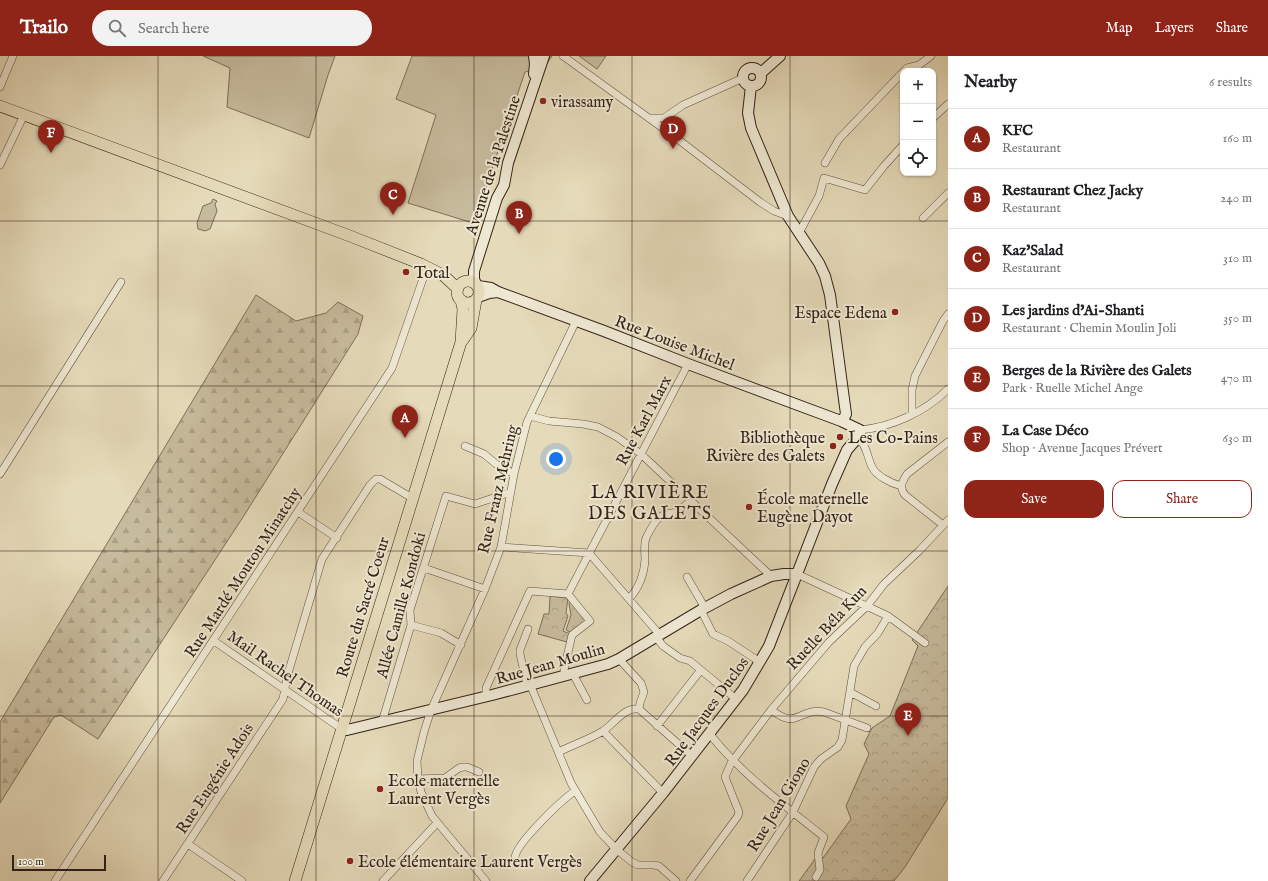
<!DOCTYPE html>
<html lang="en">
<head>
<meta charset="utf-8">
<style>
  body { margin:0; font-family:"IM FELL English",serif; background:#f2f2f2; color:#202124 }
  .controls { position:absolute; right:12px; top:12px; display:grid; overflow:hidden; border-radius:8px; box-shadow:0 1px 3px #0004 }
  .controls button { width:36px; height:36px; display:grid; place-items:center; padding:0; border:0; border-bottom:1px solid #e0e0e0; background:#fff; color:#202124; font:20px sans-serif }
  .scale { position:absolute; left:12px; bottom:10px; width:94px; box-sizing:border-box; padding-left:4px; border:2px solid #332317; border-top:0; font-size:11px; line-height:14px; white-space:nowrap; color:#332317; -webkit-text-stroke:3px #eee7d2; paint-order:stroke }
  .you { position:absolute; left:556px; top:403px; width:14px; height:14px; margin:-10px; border:3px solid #fff; border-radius:50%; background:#1a73e8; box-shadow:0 0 0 6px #1a73e833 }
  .badge { display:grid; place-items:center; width:26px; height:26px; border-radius:50%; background:#8f2418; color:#fff; font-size:13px; font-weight:700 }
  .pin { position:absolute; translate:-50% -33px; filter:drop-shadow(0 1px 2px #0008) }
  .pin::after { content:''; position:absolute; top:21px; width:14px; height:12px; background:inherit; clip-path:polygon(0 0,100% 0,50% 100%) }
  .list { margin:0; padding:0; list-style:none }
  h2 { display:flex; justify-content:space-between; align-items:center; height:52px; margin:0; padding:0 16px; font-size:17px }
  h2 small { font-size:13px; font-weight:400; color:#757577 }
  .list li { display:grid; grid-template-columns:26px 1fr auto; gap:12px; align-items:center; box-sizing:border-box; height:60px; padding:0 16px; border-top:1px solid #e0e0e0 }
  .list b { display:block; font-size:15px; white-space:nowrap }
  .list p { margin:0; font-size:13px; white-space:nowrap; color:#757577 }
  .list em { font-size:13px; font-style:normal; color:#757577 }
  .actions { display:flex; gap:8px; padding:12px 16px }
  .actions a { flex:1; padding:9px 0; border:1px solid #8f2418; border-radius:12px; text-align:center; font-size:14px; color:#8f2418 }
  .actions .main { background:#8f2418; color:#fff }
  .icon { flex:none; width:22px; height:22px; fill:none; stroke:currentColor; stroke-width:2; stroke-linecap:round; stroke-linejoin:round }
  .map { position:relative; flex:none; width:948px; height:825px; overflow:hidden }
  header { display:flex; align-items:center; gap:24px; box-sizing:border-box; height:56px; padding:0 20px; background:#8f2418; color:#fff }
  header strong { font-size:19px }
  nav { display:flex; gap:22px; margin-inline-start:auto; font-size:14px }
  .search { width:280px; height:36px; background:#f2f2f2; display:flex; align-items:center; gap:10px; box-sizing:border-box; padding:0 14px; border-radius:22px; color:#757577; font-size:15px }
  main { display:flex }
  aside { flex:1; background:#fff }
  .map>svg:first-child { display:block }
  .grass { fill:#c7bb9d; stroke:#7d6f5a }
  .forest { fill:url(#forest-firs); stroke:#7d6f5a }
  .park { fill:url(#park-crowns); stroke:#7d6f5a }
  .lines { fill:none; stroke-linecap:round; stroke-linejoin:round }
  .street-casing { stroke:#605140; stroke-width:8 }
  .secondary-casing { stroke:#332317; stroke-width:12 }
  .primary-casing { stroke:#332317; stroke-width:12 }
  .street { stroke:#eee7d2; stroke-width:7 }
  .secondary { stroke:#eee7d2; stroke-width:10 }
  .primary { stroke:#e5dab9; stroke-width:11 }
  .grid { fill:none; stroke:#332317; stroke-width:1; stroke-opacity:0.55 }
  .poi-dot { fill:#8f2418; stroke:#eee7d2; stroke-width:1.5 }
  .labels { text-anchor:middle; stroke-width:4; stroke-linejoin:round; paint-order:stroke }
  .poi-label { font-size:16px; fill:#332317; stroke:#eee7d2; text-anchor:start }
  .street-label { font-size:16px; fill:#332317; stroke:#eee7d2 }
  .quarter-label { font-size:18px; letter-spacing:1px; fill:#332317; stroke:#eee7d2 }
</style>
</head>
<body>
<header>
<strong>Trailo</strong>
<div class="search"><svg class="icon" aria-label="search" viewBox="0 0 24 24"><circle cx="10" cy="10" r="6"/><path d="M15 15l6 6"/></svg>Search here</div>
<nav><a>Map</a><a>Layers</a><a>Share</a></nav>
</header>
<main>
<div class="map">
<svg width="948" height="825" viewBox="0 0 948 825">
  <defs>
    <pattern id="forest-firs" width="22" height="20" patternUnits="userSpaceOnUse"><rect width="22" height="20" fill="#c7bb9d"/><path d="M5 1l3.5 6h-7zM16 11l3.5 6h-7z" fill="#aba086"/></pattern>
    <pattern id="park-crowns" width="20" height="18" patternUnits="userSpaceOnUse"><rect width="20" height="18" fill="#c7bb9d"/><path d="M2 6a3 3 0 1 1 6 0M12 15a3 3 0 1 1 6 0" fill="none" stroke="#aba086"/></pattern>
  </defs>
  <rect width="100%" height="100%" fill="#e5dab9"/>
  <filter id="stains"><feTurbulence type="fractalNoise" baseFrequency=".005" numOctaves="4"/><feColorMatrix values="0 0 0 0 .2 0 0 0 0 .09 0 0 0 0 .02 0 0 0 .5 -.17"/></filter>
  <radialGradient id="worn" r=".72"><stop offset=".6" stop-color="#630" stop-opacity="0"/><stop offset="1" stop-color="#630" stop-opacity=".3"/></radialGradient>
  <path class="grass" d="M203 0H335L328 19 309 82 227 51 230 12Z
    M412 0H552L539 19 529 15 525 16 490 119 476 168 408 147 436 59 396 43Z
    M579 0H606L597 13Z
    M213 143 217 145 215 148 217 155 210 173 205 175 198 173 197 167 203 150 211 147Z"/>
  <path class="forest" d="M256 239 296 265 326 257 338 246 363 260 358 278 245 458 98 683 61 659 54 661 0 747V666Z"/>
  <path class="park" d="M948 530V742L905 811 894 825H799L815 803 823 802 851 763 846 750 869 698 864 688 872 672 890 660 918 590 912 584Z
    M550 540 568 542 566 557 568 560 563 575 570 578 567 586 538 578 544 558H549Z
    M570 541 584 558 585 567 572 577 566 574 571 559 569 548Z"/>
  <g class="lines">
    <defs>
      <path id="street" d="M563 0 675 81 760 146 774 155 788 160
        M904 15 907 12 919 9 931 0
        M0 31 13 0
        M649 62H664L683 49 743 22
        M933 62 948 48
        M825 107 839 83 903 16
        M0 109 24 59
        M923 162 948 137
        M799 177 819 140 824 122 865 134 884 110 903 89
        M912 358V334L915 320 943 265 948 258
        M530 360 549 365 583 368 598 371 617 381 641 398 771 520
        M860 374C892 371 925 356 948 333
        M858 382C867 389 867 401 872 411 876 420 891 427 901 430
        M465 390 484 398 496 408 514 418
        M0 418 121 226
        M298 456 337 482
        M943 469 905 439C899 431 902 426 907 418L948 386
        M501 491 589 497 660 579
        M424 512 485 533
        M797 518 888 560 925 587
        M687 521 705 552
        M568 538 688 308
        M629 543C639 532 644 519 645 504 645 495 643 487 647 480 650 474 654 466 659 462 664 457 670 458 676 456 682 453 686 449 691 444
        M701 554 713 578 728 585 760 606
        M411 569 441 577 461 589
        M656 581 663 590 680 602 690 605 736 643
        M214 585 342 673
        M619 603 641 627 644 636 640 647 639 653
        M573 618 587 644
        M530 628 571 727 600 776 616 793 632 806 638 809H654L659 810 676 825
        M527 629 520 598V594L528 573
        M850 636 876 650
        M486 640V632L530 535 568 538 590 565 572 579 564 614 565 619
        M639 653 692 700
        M771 654C776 657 781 661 786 662 794 665 800 659 808 657 813 655 819 655 824 656L867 672
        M382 666 411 569 410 554 446 440 475 448 511 436
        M657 670 700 615
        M603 675 663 737
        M709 677C740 717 784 749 824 781L818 797 820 814 816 821
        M558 696C573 689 590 683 603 675 615 667 624 651 639 653
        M418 723 445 722 459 712 463 711H467L479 716
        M188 788 242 825
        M515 802C515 788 563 743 575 735
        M55 825 392 312 427 211
        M163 825 283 643 287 621 322 503 370 429 376 423H380L412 442
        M383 825 437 767
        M486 825 432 760 421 736 418 723 417 705 424 676 431 654 485 533 501 491 514 418 527 366 576 265
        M690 825 738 760 739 756 725 721 731 707 771 654 829 586 867 550 884 528 920 494 948 464
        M747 825 793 756 814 711 821 703 838 691 842 684 854 610 865 591 878 577 888 560"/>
      <path id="secondary" d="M534 0 535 8 534 18
        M743 21a9 9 0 1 1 18 0a9 9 0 1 1-18 0Z
        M761 17 780 0
        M751 30 748 57 751 72 788 160 819 207 825 220 830 239 846 358 844 362 841 365
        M476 228 474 223V215L479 199 497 142 504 129 508 107 544 0
        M478 230 491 232 498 236 604 275 688 308 841 365 860 374 859 380 847 394 832 428 769 590 743 634 663 737 590 825
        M478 241 489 237 498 236
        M342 673 347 674 492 639 608 608 619 603 701 554 731 538 771 520 784 518H797"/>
      <path id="primary" d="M0 50 350 180 421 208 443 219 458 233
        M457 236a11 11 0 1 1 22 0a11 11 0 1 1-22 0Z
        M462 285 471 272 476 244
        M295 825 461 286 463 253 461 244"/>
    </defs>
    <use href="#street" class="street-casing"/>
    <use href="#secondary" class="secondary-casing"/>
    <use href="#primary" class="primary-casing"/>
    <use href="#street" class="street"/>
    <use href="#secondary" class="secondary"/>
    <use href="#primary" class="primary"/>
  </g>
  <path class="grid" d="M158 0V825M316 0V825M474 0V825M632 0V825M790 0V825M0 165H948M0 330H948M0 495H948M0 660H948"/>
  <g class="poi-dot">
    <circle cx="543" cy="45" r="4"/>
    <circle cx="406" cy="216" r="4"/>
    <circle cx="895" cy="256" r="4"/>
    <circle cx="840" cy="381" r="4"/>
    <circle cx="833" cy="390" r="4"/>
    <circle cx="749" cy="451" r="4"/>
    <circle cx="380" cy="733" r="4"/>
    <circle cx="350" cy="805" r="4"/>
  </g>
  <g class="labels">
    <g class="poi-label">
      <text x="551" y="51">virassamy</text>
      <text x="414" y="222">Total</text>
      <text x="887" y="262" text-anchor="end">Espace Edena</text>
      <text x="825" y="387" text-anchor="end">Bibliothèque<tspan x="825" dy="18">Rivière des Galets</tspan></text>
      <text x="848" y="387">Les Co-Pains</text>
      <text x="757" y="448">École maternelle<tspan x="757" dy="18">Eugène Dayot</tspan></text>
      <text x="388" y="730">Ecole maternelle<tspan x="388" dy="18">Laurent Vergès</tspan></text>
      <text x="358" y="811">Ecole élémentaire Laurent Vergès</text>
    </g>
    <g class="street-label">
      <text transform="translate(492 109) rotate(-72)" y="6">Avenue de la Palestine</text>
      <text transform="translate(675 286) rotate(21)" y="6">Rue Louise Michel</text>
      <text transform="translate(643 364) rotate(-62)" y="6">Rue Karl Marx</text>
      <text transform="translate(497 433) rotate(-77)" y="6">Rue Franz Mehring</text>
      <text transform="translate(242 516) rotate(-57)" y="6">Rue Mardé Moutou Minatchy</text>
      <text transform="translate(400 549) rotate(-75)" y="6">Allée Camille Kondoki</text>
      <text transform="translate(362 551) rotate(-73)" y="6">Route du Sacré Coeur</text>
      <text transform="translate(826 571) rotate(-47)" y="6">Ruelle Béla Kun</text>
      <text transform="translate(550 607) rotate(-16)" y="6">Rue Jean Moulin</text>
      <text transform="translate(286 617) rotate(35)" y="6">Mail Rachel Thomas</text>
      <text transform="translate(706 655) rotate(-54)" y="6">Rue Jacques Duclos</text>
      <text transform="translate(214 722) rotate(-57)" y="6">Rue Eugénie Adois</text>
      <text transform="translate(778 748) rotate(-59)" y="6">Rue Jean Giono</text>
    </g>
    <g class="quarter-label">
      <text x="650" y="442">LA RIVIÈRE<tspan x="650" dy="21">DES GALETS</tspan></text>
    </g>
  </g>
  <rect width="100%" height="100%" filter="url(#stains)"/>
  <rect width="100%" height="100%" fill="url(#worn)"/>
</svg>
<div class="controls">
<button>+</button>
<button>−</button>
<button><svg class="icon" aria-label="locate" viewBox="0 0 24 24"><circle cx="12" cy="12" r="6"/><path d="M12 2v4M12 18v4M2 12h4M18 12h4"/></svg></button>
</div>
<div class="scale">100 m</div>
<div class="you"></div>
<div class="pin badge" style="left:405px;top:382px">A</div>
<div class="pin badge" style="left:519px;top:178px">B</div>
<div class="pin badge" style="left:393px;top:159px">C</div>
<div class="pin badge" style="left:673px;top:93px">D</div>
<div class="pin badge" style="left:908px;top:680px">E</div>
<div class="pin badge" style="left:51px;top:97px">F</div>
</div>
<aside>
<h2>Nearby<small>6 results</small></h2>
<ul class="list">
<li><span class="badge">A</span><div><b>KFC</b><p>Restaurant</p></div><em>160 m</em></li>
<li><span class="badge">B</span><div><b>Restaurant Chez Jacky</b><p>Restaurant</p></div><em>240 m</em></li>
<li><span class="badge">C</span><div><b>Kaz'Salad</b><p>Restaurant</p></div><em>310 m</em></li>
<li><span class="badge">D</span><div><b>Les jardins d'Ai-Shanti</b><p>Restaurant · Chemin Moulin Joli</p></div><em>350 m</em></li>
<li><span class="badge">E</span><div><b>Berges de la Rivière des Galets</b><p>Park · Ruelle Michel Ange</p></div><em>470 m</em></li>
<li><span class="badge">F</span><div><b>La Case Déco</b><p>Shop · Avenue Jacques Prévert</p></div><em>630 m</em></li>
</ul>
<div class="actions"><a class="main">Save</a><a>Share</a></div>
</aside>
</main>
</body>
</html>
